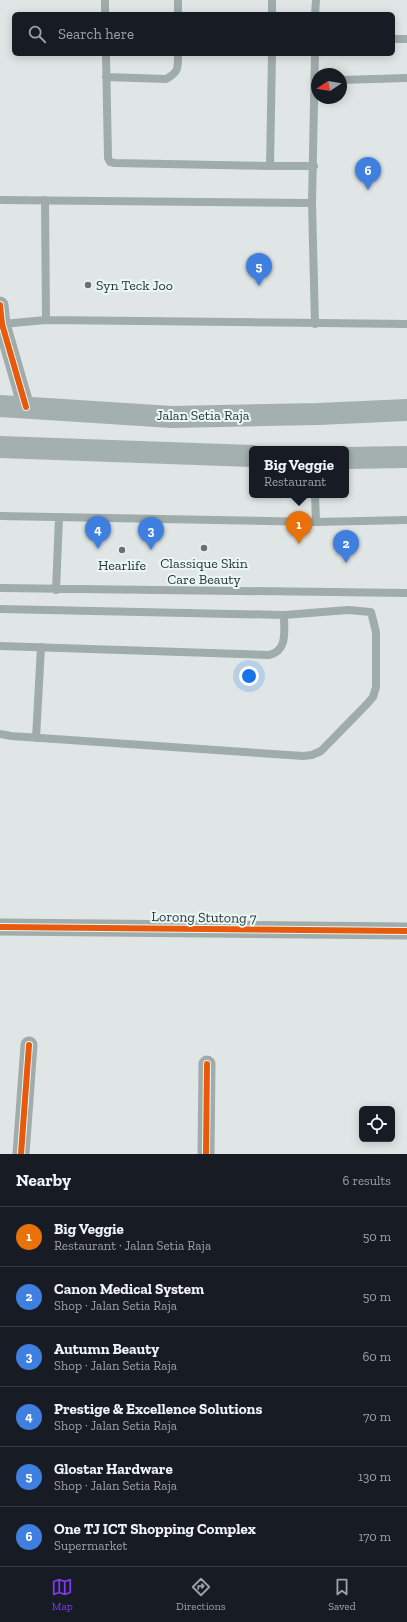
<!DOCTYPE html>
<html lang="en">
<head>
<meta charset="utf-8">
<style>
  body { margin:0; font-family:"Zilla Slab",serif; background:#242831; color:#f1f3f6 }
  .controls { position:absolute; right:12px; bottom:12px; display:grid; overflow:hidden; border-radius:6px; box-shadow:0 2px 10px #0003 }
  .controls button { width:36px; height:36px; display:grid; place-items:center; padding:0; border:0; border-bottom:1px solid #363941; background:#171b24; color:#f1f3f6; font:20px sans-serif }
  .compass { position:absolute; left:311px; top:68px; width:36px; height:36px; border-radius:50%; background:#171b24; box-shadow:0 2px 10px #0003; rotate:258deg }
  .you { position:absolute; left:249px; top:676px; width:14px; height:14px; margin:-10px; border:3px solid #fff; border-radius:50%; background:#1a73e8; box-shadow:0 0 0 6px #1a73e833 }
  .badge { display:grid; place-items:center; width:26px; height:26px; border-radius:50%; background:#7c3aed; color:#fff; font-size:13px; font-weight:700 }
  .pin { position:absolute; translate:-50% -33px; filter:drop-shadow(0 1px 2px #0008) }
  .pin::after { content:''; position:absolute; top:21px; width:14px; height:12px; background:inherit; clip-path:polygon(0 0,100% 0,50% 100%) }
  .popup { position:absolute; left:249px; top:446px; width:100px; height:52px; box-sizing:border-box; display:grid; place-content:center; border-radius:6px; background:#171b24; filter:drop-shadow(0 1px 3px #0005); font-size:13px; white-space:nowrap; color:#9ea1a6 }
  .popup b { font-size:15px; color:#f1f3f6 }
  .popup::after { content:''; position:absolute; left:50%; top:100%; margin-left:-8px; border:8px solid transparent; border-top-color:#171b24 }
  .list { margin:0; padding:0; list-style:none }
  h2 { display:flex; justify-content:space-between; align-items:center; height:52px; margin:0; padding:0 16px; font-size:17px }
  h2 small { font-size:13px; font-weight:400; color:#9ea1a6 }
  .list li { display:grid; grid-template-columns:26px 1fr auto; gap:12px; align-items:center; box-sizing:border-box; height:60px; padding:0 16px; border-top:1px solid #363941 }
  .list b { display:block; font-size:15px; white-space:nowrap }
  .list p { margin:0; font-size:13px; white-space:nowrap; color:#9ea1a6 }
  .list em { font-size:13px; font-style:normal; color:#9ea1a6 }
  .icon { flex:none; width:22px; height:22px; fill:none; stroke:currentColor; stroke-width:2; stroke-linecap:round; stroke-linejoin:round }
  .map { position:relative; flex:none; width:407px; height:1154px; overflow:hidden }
  .search { position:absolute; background:#171b24; box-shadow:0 2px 10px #0003; left:12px; right:12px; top:12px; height:44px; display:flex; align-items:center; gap:10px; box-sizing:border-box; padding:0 14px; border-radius:6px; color:#9ea1a6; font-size:15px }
  .sheet { height:412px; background:#171b24 }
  nav { display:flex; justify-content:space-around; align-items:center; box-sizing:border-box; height:56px; border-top:1px solid #363941; background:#171b24; font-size:11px; color:#9ea1a6 }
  nav a { display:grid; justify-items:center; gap:2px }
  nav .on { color:#7c3aed }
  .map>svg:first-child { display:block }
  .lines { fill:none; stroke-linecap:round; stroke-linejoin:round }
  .service { stroke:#9facab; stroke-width:8 }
  .minor { stroke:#9facab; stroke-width:17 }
  .primary { stroke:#a4afaf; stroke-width:22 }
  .cycleway-casing { stroke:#e9f8f7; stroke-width:8 }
  .cycleway { stroke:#e8590c; stroke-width:6 }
  .poi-dot { fill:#6b7070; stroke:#e9f8f7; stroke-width:1.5 }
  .labels { text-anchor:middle; stroke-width:4; stroke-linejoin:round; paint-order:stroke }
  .poi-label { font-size:14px; fill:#2c3131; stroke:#e9f8f7 }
  .street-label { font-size:14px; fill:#2c3131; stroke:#e9f8f7 }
</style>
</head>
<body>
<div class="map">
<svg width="407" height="1154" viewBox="0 0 407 1154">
  <rect width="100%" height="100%" fill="#e0e6e6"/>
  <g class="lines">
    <path class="service" d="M105 0V14
      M178 14V0
      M272 14V0
      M315 14 316 0
      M393 39H407
      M106 54 108 158 110 162 115 163 270 166 272 54
      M315 54 312 203 315 324
      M106 77 166 79C179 72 178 68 178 54
      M341 80 407 78
      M270 166H314
      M0 200 312 203
      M45 200 46 320
      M2 324 46 320 407 324
      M315 495 316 522
      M0 516 316 522 407 520
      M0 588 407 593
      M56 590 59 518
      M0 609 284 615 348 610 371 612 376 632V687L373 697 367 704 321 751 312 755 303 756 11 736 0 734
      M0 646 269 655C288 651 284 631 284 615
      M36 738 41 647"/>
    <path class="minor" d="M0 305 2 324 26 407
      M0 927 407 931
      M21 1154 29 1045
      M206 1154 207 1064"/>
    <path class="primary" d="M0 406 172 417 318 414 407 410
      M0 447 252 456
      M346 458 407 457"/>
    <defs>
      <path id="cycleway" d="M0 305 2 324 26 407
        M0 927 407 931
        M21 1154 29 1045
        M206 1154 207 1064"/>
    </defs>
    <use href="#cycleway" class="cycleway-casing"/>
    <use href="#cycleway" class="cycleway"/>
  </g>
  <g class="poi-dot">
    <circle cx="88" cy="285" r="4"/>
    <circle cx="204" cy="548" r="4"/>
    <circle cx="122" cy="550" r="4"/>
  </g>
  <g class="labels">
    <g class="poi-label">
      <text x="96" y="290" text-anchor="start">Syn Teck Joo</text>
      <text x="204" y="568">Classique Skin<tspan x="204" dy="16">Care Beauty</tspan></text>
      <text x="122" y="570">Hearlife</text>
    </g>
    <g class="street-label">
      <text x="203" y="420">Jalan Setia Raja</text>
      <text transform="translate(204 917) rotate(1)" y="5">Lorong Stutong 7</text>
    </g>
  </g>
</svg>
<div class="controls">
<button><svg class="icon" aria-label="locate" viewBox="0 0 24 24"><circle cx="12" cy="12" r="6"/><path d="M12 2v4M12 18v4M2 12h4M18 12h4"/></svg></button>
</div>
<svg class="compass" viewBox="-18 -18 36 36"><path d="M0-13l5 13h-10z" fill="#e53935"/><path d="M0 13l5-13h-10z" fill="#9ea1a6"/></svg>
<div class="you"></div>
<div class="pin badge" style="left:299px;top:544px;background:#e8710a">1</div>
<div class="popup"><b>Big Veggie</b>Restaurant</div>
<div class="pin badge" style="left:346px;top:563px;background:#3f7fe0">2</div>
<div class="pin badge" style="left:151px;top:550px;background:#3f7fe0">3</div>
<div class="pin badge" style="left:98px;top:549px;background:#3f7fe0">4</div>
<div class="pin badge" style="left:259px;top:286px;background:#3f7fe0">5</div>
<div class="pin badge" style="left:368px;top:190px;background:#3f7fe0">6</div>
<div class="search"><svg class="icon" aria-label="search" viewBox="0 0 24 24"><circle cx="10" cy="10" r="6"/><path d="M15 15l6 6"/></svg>Search here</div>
</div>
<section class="sheet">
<h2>Nearby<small>6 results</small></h2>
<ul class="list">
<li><span class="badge" style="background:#e8710a">1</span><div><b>Big Veggie</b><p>Restaurant · Jalan Setia Raja</p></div><em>50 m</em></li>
<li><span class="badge" style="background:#3f7fe0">2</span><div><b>Canon Medical System</b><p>Shop · Jalan Setia Raja</p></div><em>50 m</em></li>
<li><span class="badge" style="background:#3f7fe0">3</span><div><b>Autumn Beauty</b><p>Shop · Jalan Setia Raja</p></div><em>60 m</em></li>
<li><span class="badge" style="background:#3f7fe0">4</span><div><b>Prestige &amp; Excellence Solutions</b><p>Shop · Jalan Setia Raja</p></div><em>70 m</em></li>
<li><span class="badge" style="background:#3f7fe0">5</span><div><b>Glostar Hardware</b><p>Shop · Jalan Setia Raja</p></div><em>130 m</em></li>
<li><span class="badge" style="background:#3f7fe0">6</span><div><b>One TJ ICT Shopping Complex</b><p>Supermarket</p></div><em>170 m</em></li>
</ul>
</section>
<nav>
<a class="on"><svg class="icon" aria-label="map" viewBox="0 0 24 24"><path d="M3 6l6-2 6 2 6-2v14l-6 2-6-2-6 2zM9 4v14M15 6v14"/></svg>Map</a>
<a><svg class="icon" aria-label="directions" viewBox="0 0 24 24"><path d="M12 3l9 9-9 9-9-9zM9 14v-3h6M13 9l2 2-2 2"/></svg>Directions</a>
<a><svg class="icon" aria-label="saved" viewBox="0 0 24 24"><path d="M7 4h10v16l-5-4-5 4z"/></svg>Saved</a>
</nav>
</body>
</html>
